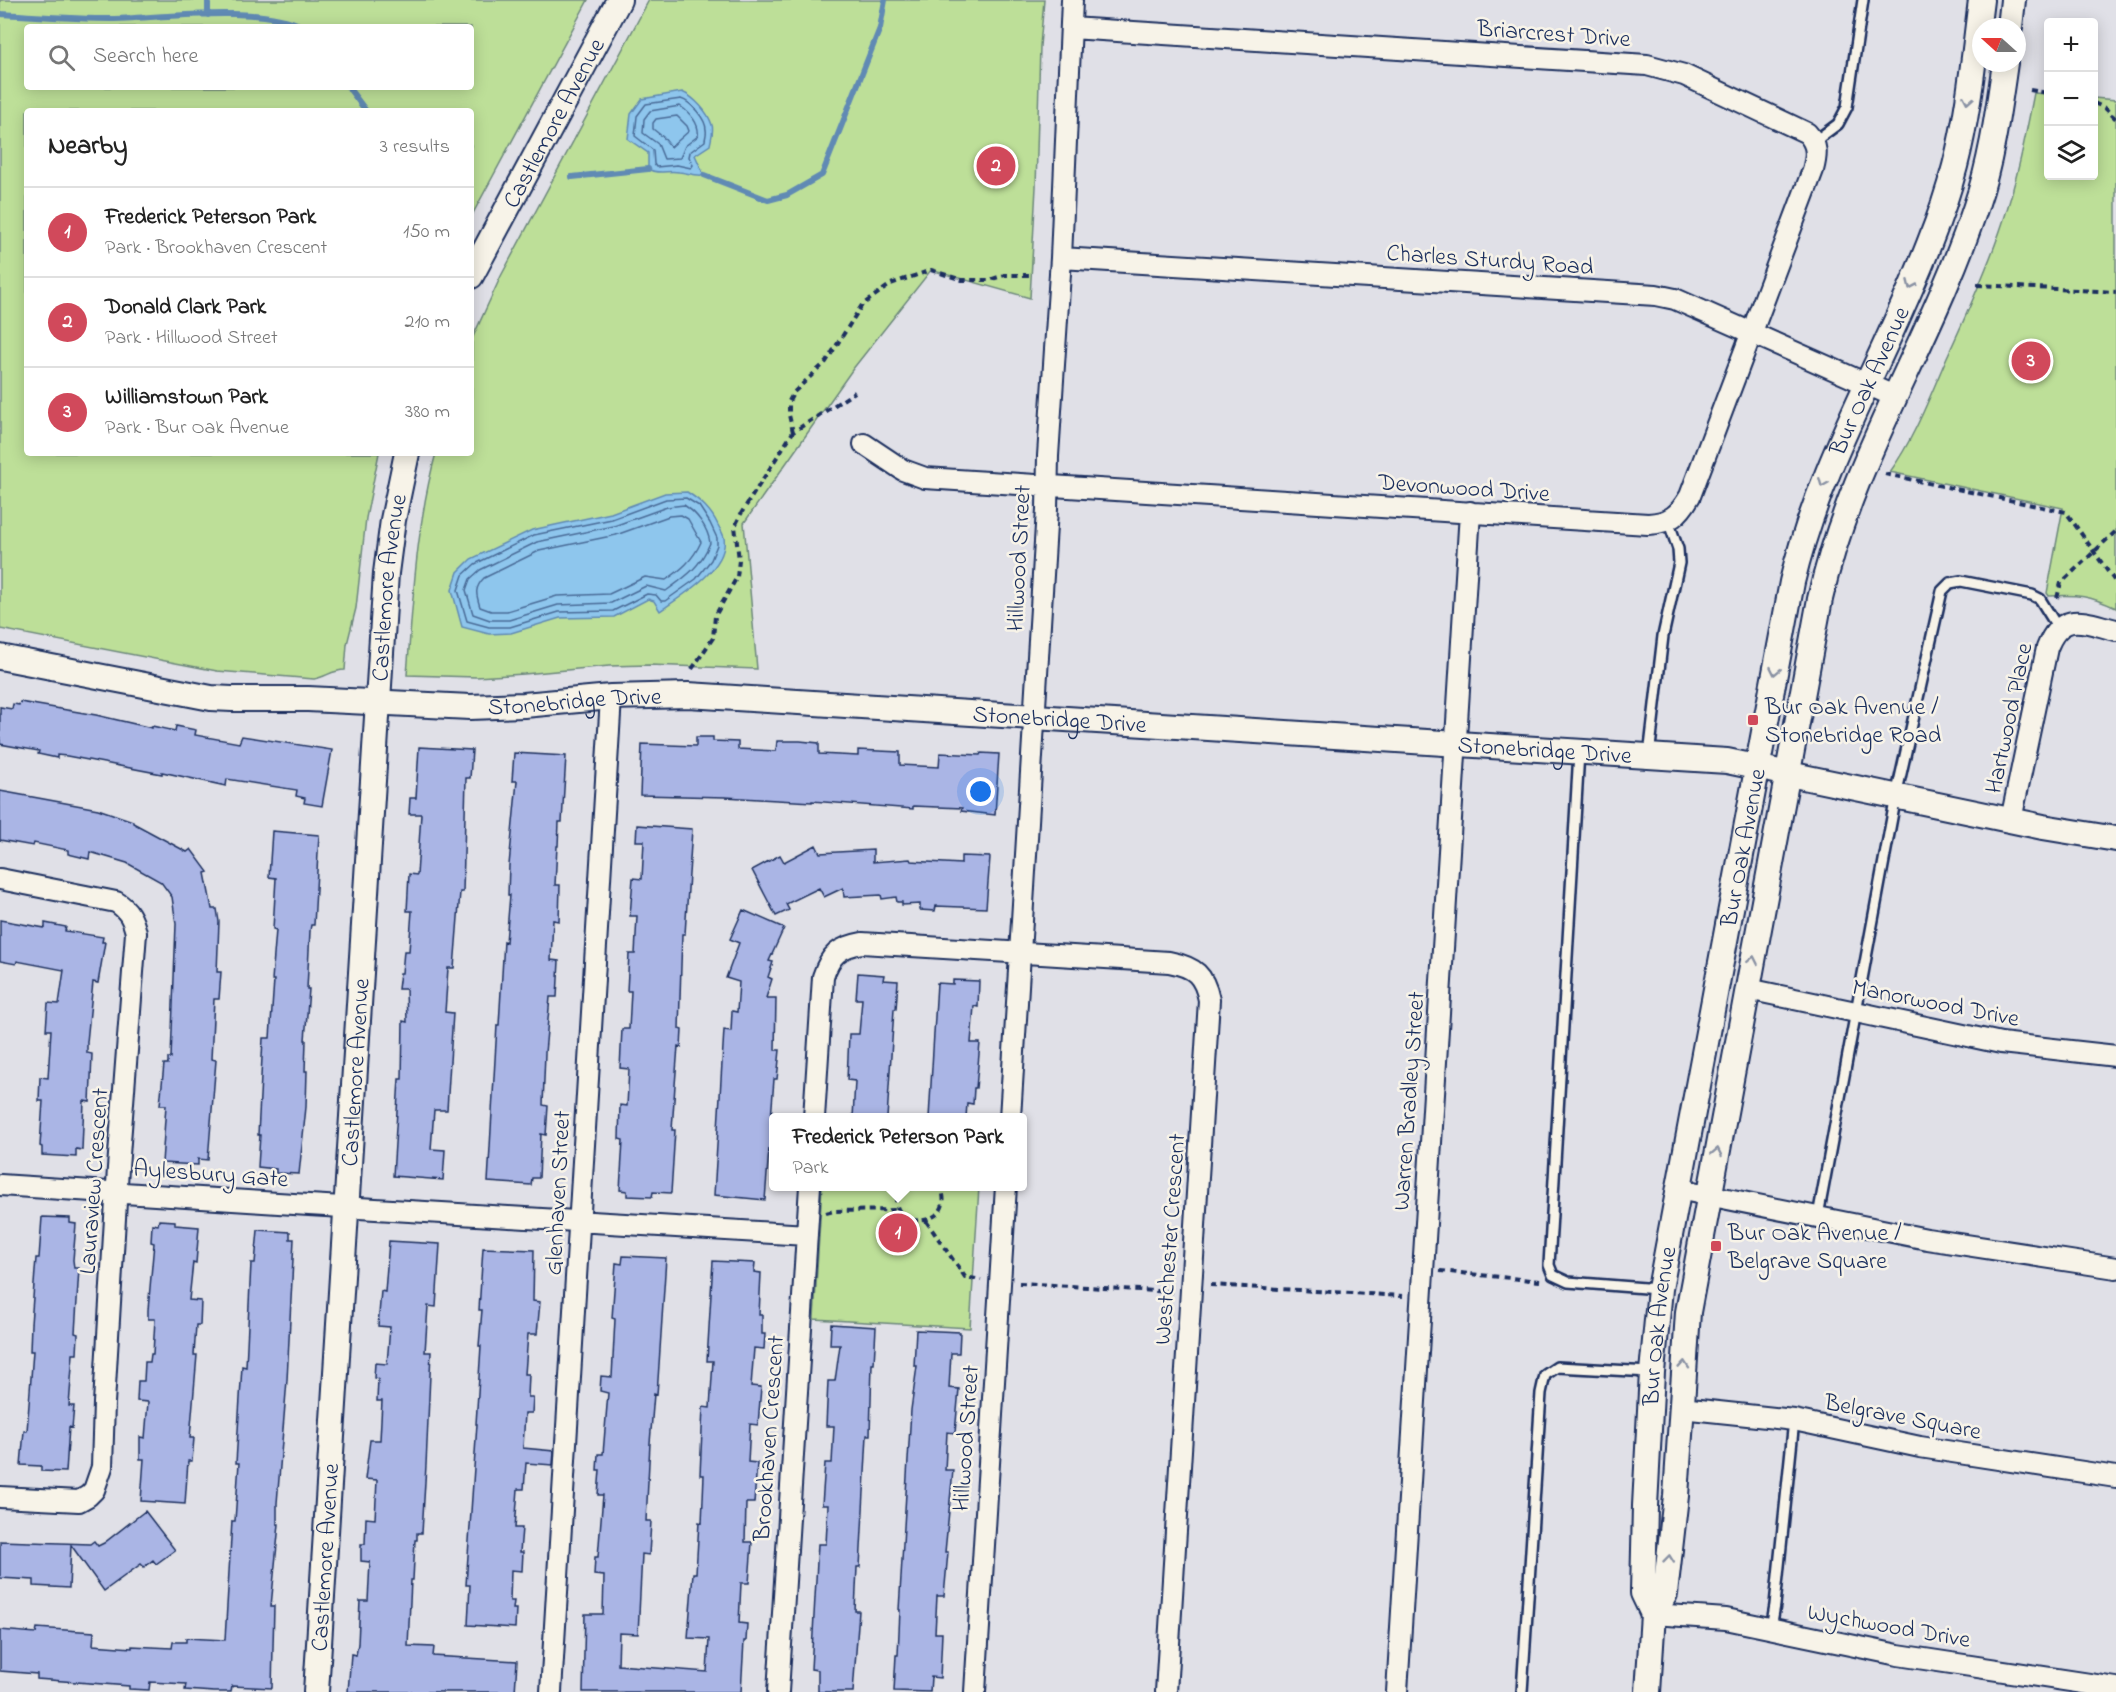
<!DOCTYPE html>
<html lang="en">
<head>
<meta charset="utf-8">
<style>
  body { margin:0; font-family:"Indie Flower",sans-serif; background:#f2f2f2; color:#222 }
  .controls { position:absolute; right:18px; top:18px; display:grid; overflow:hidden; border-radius:6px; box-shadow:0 3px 15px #0003 }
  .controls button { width:54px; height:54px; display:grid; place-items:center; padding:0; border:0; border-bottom:2px solid #e0e0e0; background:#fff; color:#222; font:30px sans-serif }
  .compass { position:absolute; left:1972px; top:18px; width:54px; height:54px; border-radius:50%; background:#fff; box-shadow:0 3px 15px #0003; rotate:291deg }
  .you { position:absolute; left:981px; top:792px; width:21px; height:21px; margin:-15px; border:4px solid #fff; border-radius:50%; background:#1a73e8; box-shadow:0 0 0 9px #1a73e833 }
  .badge { display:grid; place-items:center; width:39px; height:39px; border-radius:50%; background:#d1495b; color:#fff; font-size:20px; font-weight:700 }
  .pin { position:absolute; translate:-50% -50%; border:3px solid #fff; box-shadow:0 2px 6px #0006 }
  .popup { position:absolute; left:769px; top:1113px; width:258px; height:78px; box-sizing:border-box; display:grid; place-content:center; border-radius:6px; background:#fff; filter:drop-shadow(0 2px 4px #0005); font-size:20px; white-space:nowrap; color:#767676 }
  .popup b { font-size:22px; color:#222 }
  .popup::after { content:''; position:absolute; left:50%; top:100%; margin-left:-12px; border:12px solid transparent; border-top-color:#fff }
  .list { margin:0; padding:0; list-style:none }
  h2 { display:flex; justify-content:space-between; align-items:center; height:78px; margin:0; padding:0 24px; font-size:26px }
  h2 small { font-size:20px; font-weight:400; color:#767676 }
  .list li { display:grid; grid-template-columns:39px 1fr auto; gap:18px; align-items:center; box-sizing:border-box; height:90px; padding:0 24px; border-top:2px solid #e0e0e0 }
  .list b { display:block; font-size:22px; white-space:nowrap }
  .list p { margin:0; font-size:20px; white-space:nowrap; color:#767676 }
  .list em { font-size:20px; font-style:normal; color:#767676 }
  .icon { flex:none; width:33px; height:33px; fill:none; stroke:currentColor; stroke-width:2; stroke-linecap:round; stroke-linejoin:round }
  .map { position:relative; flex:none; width:2116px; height:1692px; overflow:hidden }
  .search { position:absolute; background:#fff; box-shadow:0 3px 15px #0003; left:24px; top:24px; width:450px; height:66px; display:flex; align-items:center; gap:15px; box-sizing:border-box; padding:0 21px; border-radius:6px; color:#767676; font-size:22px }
  .panel { position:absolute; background:#fff; box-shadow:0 3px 15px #0003; left:24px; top:108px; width:450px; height:348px; border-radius:6px }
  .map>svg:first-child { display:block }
  .green { fill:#bddf98; stroke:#6c877b; stroke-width:1.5; fill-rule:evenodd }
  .water { fill:#8ec6ed; stroke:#608ab4; stroke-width:1.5 }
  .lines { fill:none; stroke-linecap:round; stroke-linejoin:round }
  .shore { stroke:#496b97; stroke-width:1.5 }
  .stream { stroke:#608ab4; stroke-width:6 }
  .building { fill:#aab5e5; stroke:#1b2f5e; stroke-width:1.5 }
  .service-casing { stroke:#1b2f5e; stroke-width:14 }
  .minor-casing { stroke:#1b2f5e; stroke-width:24 }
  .tertiary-casing { stroke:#1b2f5e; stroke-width:28 }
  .path { stroke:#1b2f5e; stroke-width:4; stroke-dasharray:6 4.5; stroke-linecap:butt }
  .service { stroke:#f7f3e8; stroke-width:9 }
  .minor { stroke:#f7f3e8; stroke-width:20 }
  .tertiary { stroke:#f7f3e8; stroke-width:24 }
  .oneway { stroke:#8991a3 }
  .poi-dot { fill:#d1495b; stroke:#f7f3e8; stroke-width:2 }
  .labels { text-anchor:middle; stroke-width:5; stroke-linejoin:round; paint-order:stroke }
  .street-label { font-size:24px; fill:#1b2f5e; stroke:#f7f3e8 }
  .poi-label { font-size:24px; fill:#1b2f5e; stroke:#f7f3e8; text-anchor:start }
</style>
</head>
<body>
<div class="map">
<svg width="2116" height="1692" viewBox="0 0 2116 1692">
  <rect width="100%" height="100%" fill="#e0e0e7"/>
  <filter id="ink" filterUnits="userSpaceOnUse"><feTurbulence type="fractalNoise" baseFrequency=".0167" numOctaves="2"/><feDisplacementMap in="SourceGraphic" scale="12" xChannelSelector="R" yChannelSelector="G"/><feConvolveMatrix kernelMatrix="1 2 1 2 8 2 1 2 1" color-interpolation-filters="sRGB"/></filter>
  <g filter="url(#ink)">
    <path class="green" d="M0 0H588L471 217V111H27V453H379L366 518 356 608 347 644 345 670C332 670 326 677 314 679L217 671 0 629ZM27 27H471V87H27Z
      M649 0H1044L1040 46 1036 187 1030 298 931 270 852 370 744 523 757 669 649 665 609 666 524 674 476 677 407 675C413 600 416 526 436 453H471L472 339 501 276Z
      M2034 93 2048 94V176H2094V98L2116 100V608C2090 596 2078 594 2049 596L2047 593 2063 508 1890 472C1915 437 1930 396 1947 357 1966 316 1985 274 2000 231 2016 186 2025 139 2034 93Z
      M822 1187H979L970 1328 814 1319Z"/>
    <path class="water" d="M682 92C694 97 708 112 712 125 714 131 711 139 710 145L695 155 704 175C695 176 688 173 679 172 668 170 658 175 648 169V153L628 139 631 114 642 99Z
      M687 492C701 501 711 510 718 525 720 529 723 533 724 538 729 568 680 597 660 611L654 601 648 599 614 617 560 618 511 633 489 634 462 627 452 590 458 572 471 559 532 530 611 513 665 493Z"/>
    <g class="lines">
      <path class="shore" d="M681 99C691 102 706 119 706 130 707 134 705 137 705 141L690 152 689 157 693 165 691 168 677 165 656 167 654 164 653 150 635 136 637 116 646 104Z
        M680 106C690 113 700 124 698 136L685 146 680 158 664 159 658 144 643 133 644 119 650 111Z
        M677 116 687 126 689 131 671 147 663 137 653 129V123L656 119Z
        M686 498 699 506 710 523 717 538V545L711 560 696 579 665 601H661L656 595 647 594 613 611 559 612 510 627H489L467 621 458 590 463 575 475 564 534 535 612 519 666 499Z
        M684 505C697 513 708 528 710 543 700 567 687 576 666 591L646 586 611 603 558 605 509 620H490L473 614 466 590 470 579 480 570 537 542 614 526 667 507Z
        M681 515 688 519 701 542C693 560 681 570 666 580L645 577 609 594 557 596 507 611H491L480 607C476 594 474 588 484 578L539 551 616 535 669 516Z"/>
      <path class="stream" d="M208 0V15
        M0 14C37 16 74 19 111 19 160 18 261 4 303 27
        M348 87 366 111
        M704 175 768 200 787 195 822 175 880 28 885 0
        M572 177 648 169"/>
    </g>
    <path class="building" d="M20 702 96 715 152 728V726L175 731 176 726 196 730 195 735 239 743 242 736 332 750 322 806 304 803 305 798 296 796 297 790 227 779 226 786 162 772V774L67 756 57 755V758L38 754 39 751 0 744V707L12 709 13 704 19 705Z
      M696 737H713V741L738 742V749L776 751 777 741H800L819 743V754L858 756V750L900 752V765L939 767 940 753 980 755 981 753 999 754 995 815 961 811 962 808 913 806V809L812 801V802L725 797 640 795 642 744 696 746Z
      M419 747 472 750 470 778H466L463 892H460L454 968H448L445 1012 453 1013 447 1110H434L431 1149 445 1150 443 1180 393 1176 399 1079H402L403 1021 407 1022 406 989H398L400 973H402L404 951H409L412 911H407L409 874 417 875 421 814H409L410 798H416Z
      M514 753 566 756 562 822H559L558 846H557L555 885H560L559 921 553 920 551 960 559 961 557 997H550L545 1053 543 1105 548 1106 546 1135 541 1134 539 1178H532L531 1185 488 1182 497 1025H499L504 941 506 942 510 895H508L509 865 517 781H512Z
      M0 791 98 809 133 821V823L187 852 191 849 208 872 205 873 212 909H217L219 922 217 972H221L219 999H214L211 1059 216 1060 208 1160 198 1159V1165L162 1163 166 1105H160L164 1064H168V1058H171L176 924 172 897 161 882 127 863 90 852 89 859 68 854V850L34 843 33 846 0 840Z
      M637 825 692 829 685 934H682L679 1029 682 1030 681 1047 678 1046 675 1085 672 1130H675L671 1193 653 1192 652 1197 627 1196V1191L620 1190 623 1140 619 1139 620 1105 627 1106 629 1069 620 1068 622 1029H629L631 991H627L629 954H635L637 916H630L633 878 642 879 644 841H636Z
      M272 831 319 835 314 925H311L310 931 307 989H309L305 1040H306L305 1071H307L306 1107 299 1174 276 1173V1169L258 1167 260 1135H258L263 1038H270L274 980H272L276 930 273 929 276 878 269 877Z
      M816 845 820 853 873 850V862L910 859 911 861 961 864V856L990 857 986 908 936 906 935 911 920 910V904L902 905V902H897L896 897 882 899 881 895 844 897 843 888 824 897 819 888 786 904 789 910 776 916 752 870 780 855 784 862Z
      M743 910 784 928 769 961 773 962 768 977 772 979 766 998H776L775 1050H780L777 1079H774L771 1119H774V1149H769L765 1200 714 1195 724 1030 731 1031 732 1011 737 1012 739 982 726 978 739 943 730 939Z
      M0 920 45 928V923L66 927 65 931 103 937 102 942H105L98 983 93 982 87 1042V1053L92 1054 90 1102 84 1101 82 1150 76 1149V1157L42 1155V1147L40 1146 43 1101H39L40 1077 48 1078 51 1030H46L48 1003 59 1004 64 970 17 961 16 964 0 961Z
      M858 973 884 975 883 980 898 981 896 1009H894L887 1118H853L855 1081 847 1080 849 1034H859L862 999H856Z
      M953 980 979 981 978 1007 974 1006 971 1043H980L976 1088H974L973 1104 967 1103 966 1118H929L937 983 953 984Z
      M42 1217 70 1218V1223L76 1224 73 1260 74 1268H79L75 1333 78 1334 77 1354H73L69 1406H74L72 1428 69 1427 66 1472 41 1471V1466L21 1465 24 1431H27L33 1351H30L31 1324 36 1258H39Z
      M159 1220 175 1221V1225L199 1227 196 1263 193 1262 189 1300 201 1301 200 1325H196L194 1355H197L190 1438H194L192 1461H188L185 1504 141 1501 144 1459H140V1437L145 1438 148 1402 137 1401 138 1381H144L145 1362H150L151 1354H153L155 1319H148V1310L154 1243 151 1242 152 1224 158 1225Z
      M258 1230 290 1232V1239H294L287 1380 277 1503V1524H279L271 1606H274L272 1688 232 1686 231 1692H214L185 1690 186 1684 150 1682 149 1690 129 1689V1686L37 1679V1674L0 1671V1630L36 1633 37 1628 94 1632 93 1645 132 1648V1646L172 1648 173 1642H186V1638L225 1640 232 1521H235L239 1463H236L242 1366 246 1367 251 1263H255Z
      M389 1241 440 1244 436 1307 428 1306 425 1352H431L426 1465 422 1533H417V1540H415L413 1580H411L408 1646 434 1647 433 1656 517 1661 515 1692H348L351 1654 356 1655 358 1644 360 1601H368L370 1562 361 1561V1544H365L366 1518 375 1519 377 1480 365 1479 370 1440H380L382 1401H377L378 1379 374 1378 375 1363 387 1364 390 1327 378 1326 381 1291 385 1292Z
      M483 1248 534 1250 533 1301 540 1302 537 1334H528L525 1374H529L528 1397H533L532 1413H525L523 1448 554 1451 553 1465 526 1463 524 1489H518L515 1528H522L520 1552H523L522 1571 511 1570 510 1601H514L513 1609H516L515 1628 468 1625 470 1585H466L477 1424H476L481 1346H479L482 1310H479Z
      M623 1256 666 1258 657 1395 654 1394 650 1443 646 1521H651L649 1555 642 1554 638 1634 619 1633 618 1665 707 1672 709 1639 688 1638 693 1573H696L699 1522 702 1523 704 1475H700L703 1407 710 1408 713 1361H707L713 1261 755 1263 754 1272 761 1273 759 1315H762V1334H765L764 1349 754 1348 751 1386 761 1387 758 1425 750 1424 748 1462 757 1463 754 1503H746L745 1542H752L749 1583H741L739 1623 747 1624 746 1641H744L741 1692H583L585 1614H603L604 1576 594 1575 595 1557H598L603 1495H598L600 1470H597L598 1454H603L608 1393 600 1391 601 1376 612 1377 615 1319 612 1318 616 1263 622 1264Z
      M831 1324 876 1327 874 1364H872L870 1435H867L860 1567H857L855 1611H859L853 1692H818V1670L811 1669 818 1544H826L828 1505H822L825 1463H832L834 1426H826L828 1381H835L840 1345H830Z
      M916 1330 960 1332 959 1353H951L949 1388 959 1389 955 1433 947 1432 945 1470H953L945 1552H948L944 1596H937L935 1633H942L940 1678 931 1677 930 1692 894 1691 896 1655H898L900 1610H899L911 1410 917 1366H914Z
      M145 1511 175 1550 156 1564 153 1560 144 1567 141 1564 104 1591 71 1545 69 1588 34 1586V1580L0 1578V1541L90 1544 94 1541 98 1546 104 1543Z"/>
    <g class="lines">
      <defs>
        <path id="service" d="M1815 141 1838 124 1847 107 1863 0
          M1579 752 1549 1265 1553 1275 1568 1282 1658 1289
          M1649 756 1663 636 1679 563 1678 549 1668 520
          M1818 1216 1896 796 1942 591 1950 583 1961 581 2032 595 2040 599 2058 628
          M1771 1628 1775 1605 1794 1420
          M1522 1692 1541 1393 1545 1375 1557 1367 1650 1372"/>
        <path id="minor" d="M1061 258 1656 295 1675 299 1896 397
          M864 444 903 470 925 478 1648 524C1670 523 1679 515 1690 496L1813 170C1817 155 1818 145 1807 133L1684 75 1647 65 1071 28
          M2011 820 2047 648C2062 609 2085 623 2116 630
          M0 879 116 902C128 909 133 919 136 933L118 1168 104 1403 102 1467 94 1490 88 1496 79 1501 0 1497
          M1748 989 2001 1043 2116 1056
          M814 1118 823 977C830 955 839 947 862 943L1169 962C1195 967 1204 975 1209 1000L1166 1692
          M1010 1118 1047 509 1048 456 1061 258 1072 0
          M0 1185 309 1205 807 1235
          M1678 1189 1927 1239 2116 1268
          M1681 1408 1794 1420 1920 1447 2116 1477
          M1653 1614 1726 1619 1898 1655 2116 1688
          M551 1692 611 697
          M778 1692 810 1186
          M975 1692 1006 1186
          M1397 1692 1470 512"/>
        <g id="tertiary">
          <path d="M2010 27 2013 0"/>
          <path id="s1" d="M471 276 619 0"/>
          <path id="s2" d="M0 657 211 698 232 699H308L470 707 524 705 611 697 688 695 1727 761 2043 827 2116 839"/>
          <path id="s3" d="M1653 1614 1643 1593 1645 1506 1652 1372 1660 1289 1792 582C1820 463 1885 358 1929 244 1939 219 1948 193 1955 166 1969 112 1974 55 1981 0"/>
          <path id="s4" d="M316 1692 386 573 393 520 407 453"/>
          <path d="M1648 1692 1653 1614 1665 1594 1676 1496 1688 1312 1820 599C1851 460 1932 340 1976 206 1992 159 1998 111 2005 63"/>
        </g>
      </defs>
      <use href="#service" class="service-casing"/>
      <use href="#minor" class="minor-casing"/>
      <use href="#tertiary" class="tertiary-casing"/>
      <path class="path" d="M2030 90 2048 93
        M2094 103 2105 108 2116 119
        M1977 285 2116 292
        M793 432 789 415V401L794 392 826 362 862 305 891 284 931 270 962 280H989L1005 275H1033
        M1885 474 2066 512 2116 583
        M2057 598 2061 583 2116 531
        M692 669 713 638 715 616 737 577 739 560 735 526 742 512 793 432 855 392
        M899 1186C880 1235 961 1229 940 1186
        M826 1213 834 1211 899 1210
        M926 1221 965 1277 981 1280
        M1440 1271 1540 1281
        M1019 1283 1173 1292
        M1210 1285 1403 1296"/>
      <use href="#service" class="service"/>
      <use href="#minor" class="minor"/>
      <use href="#tertiary" class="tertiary"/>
    </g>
    <defs><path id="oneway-chevron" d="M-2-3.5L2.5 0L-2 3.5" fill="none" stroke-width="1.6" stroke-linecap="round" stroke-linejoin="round" transform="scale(1.5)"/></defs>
    <g class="oneway">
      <use href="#oneway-chevron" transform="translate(1968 100) rotate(100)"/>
      <use href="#oneway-chevron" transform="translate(1911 285) rotate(114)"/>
      <use href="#oneway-chevron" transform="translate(1823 483) rotate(112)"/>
      <use href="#oneway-chevron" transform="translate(1775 671) rotate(101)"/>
      <use href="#oneway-chevron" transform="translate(1753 960) rotate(-79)"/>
      <use href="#oneway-chevron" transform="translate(1717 1152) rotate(-79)"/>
      <use href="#oneway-chevron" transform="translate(1684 1365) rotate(-86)"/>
      <use href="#oneway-chevron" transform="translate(1669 1559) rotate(-84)"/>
    </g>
  </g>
  <g class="poi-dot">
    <rect x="1747" y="714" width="12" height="12" rx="3"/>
    <rect x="1710" y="1240" width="12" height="12" rx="3"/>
  </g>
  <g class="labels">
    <g class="street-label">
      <text transform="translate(1554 33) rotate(4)" y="8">Briarcrest Drive</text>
      <text dy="8" stroke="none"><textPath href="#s1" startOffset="174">Castlemore Avenue</textPath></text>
      <text transform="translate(1490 259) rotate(4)" y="8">Charles Sturdy Road</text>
      <text dy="8" stroke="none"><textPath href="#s3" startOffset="1263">Bur Oak Avenue</textPath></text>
      <text transform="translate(1464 487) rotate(4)" y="8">Devonwood Drive</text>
      <text transform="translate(1018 558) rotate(-87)" y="8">Hillwood Street</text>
      <text dy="8" stroke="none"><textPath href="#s4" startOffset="1107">Castlemore Avenue</textPath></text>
      <text dy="8" stroke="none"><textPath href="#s2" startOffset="579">Stonebridge Drive</textPath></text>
      <text transform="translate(2008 718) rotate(-78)" y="8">Hartwood Place</text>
      <text dy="8" stroke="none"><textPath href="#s2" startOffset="1065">Stonebridge Drive</textPath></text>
      <text dy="8" stroke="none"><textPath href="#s2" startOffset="1551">Stonebridge Drive</textPath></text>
      <text dy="8" stroke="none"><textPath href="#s3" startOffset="777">Bur Oak Avenue</textPath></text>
      <text transform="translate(1936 1002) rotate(11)" y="8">Manorwood Drive</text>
      <text dy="8" stroke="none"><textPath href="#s4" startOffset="621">Castlemore Avenue</textPath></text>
      <text transform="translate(1408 1101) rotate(-86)" y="8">Warren Bradley Street</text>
      <text transform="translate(211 1173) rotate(4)" y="8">Aylesbury Gate</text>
      <text transform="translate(93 1181) rotate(-86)" y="8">Lauraview Crescent</text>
      <text transform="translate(557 1193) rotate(-87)" y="8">Glenhaven Street</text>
      <text transform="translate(1169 1239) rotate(-86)" y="8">Westchester Crescent</text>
      <text dy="8" stroke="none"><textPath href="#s3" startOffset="291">Bur Oak Avenue</textPath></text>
      <text transform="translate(1903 1416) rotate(11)" y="8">Belgrave Square</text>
      <text transform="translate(768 1438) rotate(-86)" y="8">Brookhaven Crescent</text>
      <text transform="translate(965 1438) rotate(-86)" y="8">Hillwood Street</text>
      <text dy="8" stroke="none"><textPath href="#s4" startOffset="135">Castlemore Avenue</textPath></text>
      <text transform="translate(1889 1625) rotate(10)" y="8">Wychwood Drive</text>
    </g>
    <g class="poi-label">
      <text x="1765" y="714">Bur Oak Avenue /<tspan x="1765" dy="28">Stonebridge Road</tspan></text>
      <text x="1728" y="1240">Bur Oak Avenue /<tspan x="1728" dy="28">Belgrave Square</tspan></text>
    </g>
  </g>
</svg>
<div class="controls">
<button>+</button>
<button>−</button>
<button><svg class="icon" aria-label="layers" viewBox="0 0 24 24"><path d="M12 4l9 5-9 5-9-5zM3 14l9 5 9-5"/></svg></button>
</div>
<svg class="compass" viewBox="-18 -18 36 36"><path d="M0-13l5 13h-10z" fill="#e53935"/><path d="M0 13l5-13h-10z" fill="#767676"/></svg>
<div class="you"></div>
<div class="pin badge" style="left:898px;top:1233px">1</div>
<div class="popup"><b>Frederick Peterson Park</b>Park</div>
<div class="pin badge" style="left:996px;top:166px">2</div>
<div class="pin badge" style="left:2031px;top:361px">3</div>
<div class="search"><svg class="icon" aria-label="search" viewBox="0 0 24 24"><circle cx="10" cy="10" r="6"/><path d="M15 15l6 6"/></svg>Search here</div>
<section class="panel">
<h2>Nearby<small>3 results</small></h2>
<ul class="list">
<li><span class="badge">1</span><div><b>Frederick Peterson Park</b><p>Park · Brookhaven Crescent</p></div><em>150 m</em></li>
<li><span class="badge">2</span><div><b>Donald Clark Park</b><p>Park · Hillwood Street</p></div><em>210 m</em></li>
<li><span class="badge">3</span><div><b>Williamstown Park</b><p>Park · Bur Oak Avenue</p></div><em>380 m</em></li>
</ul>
</section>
</div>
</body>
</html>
